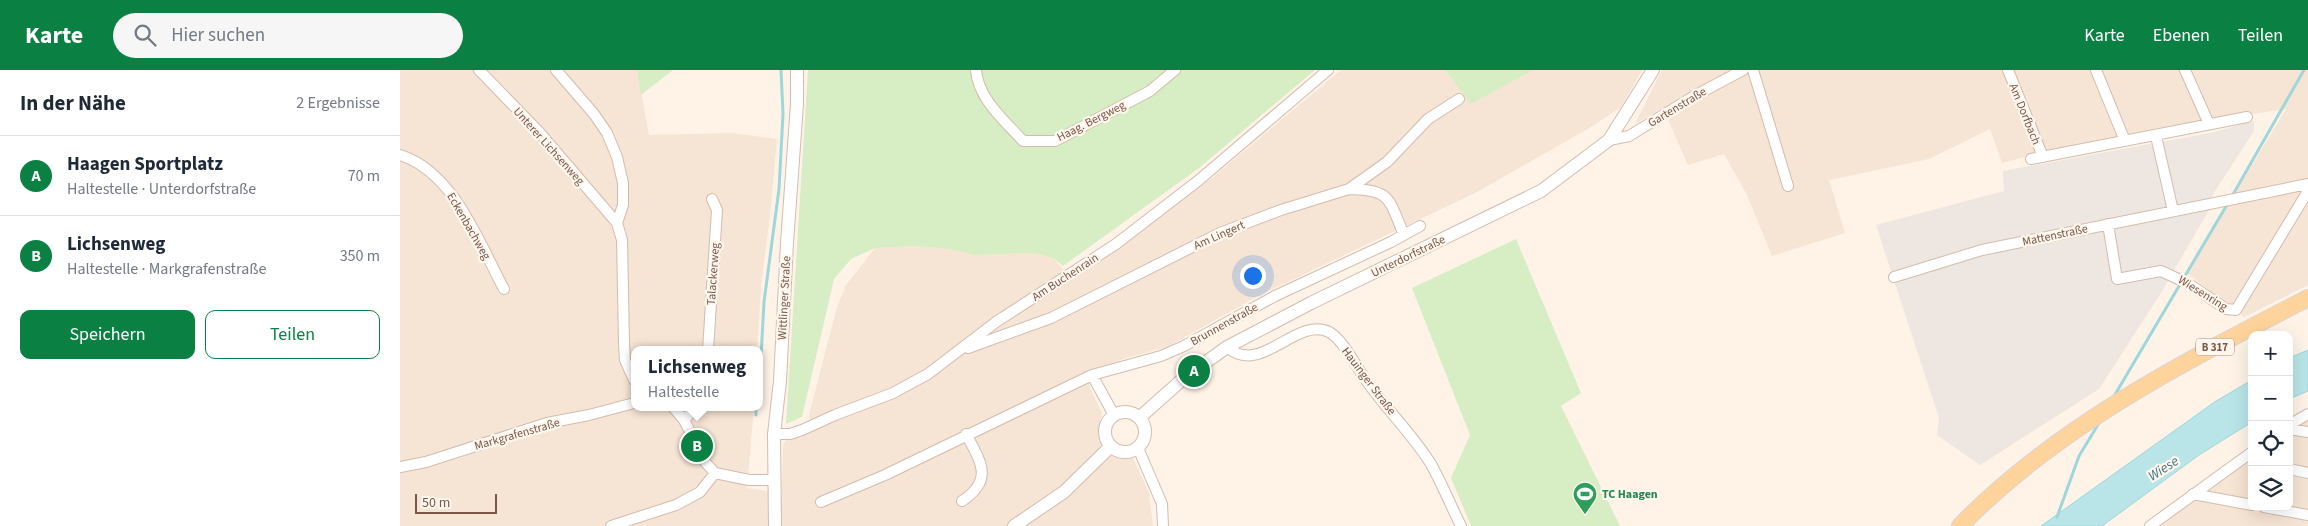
<!DOCTYPE html>
<html lang="de">
<head>
<meta charset="utf-8">
<style>
  body { margin:0; font-family:"Source Sans 3",sans-serif; background:#f6f6f7; color:#1f2937 }
  .controls { position:absolute; right:15px; bottom:15px; display:grid; overflow:hidden; border-radius:10px; box-shadow:0 5px 20px #0002 }
  .controls button { width:45px; height:45px; display:grid; place-items:center; padding:0; border:0; border-bottom:1px solid #e0e1e3; background:#fff; color:#1f2937; font:25px sans-serif }
  .scale { position:absolute; left:15px; bottom:12px; width:82px; box-sizing:border-box; padding-left:5px; border:2px solid #795749; border-top:0; font-size:14px; line-height:18px; white-space:nowrap; color:#795749; -webkit-text-stroke:4px #fff7ee; paint-order:stroke }
  .you { position:absolute; left:852px; top:205px; width:18px; height:18px; margin:-12px; border:4px solid #fff; border-radius:50%; background:#1a73e8; box-shadow:0 0 0 8px #1a73e833 }
  .badge { display:grid; place-items:center; width:32px; height:32px; border-radius:50%; background:#0b8043; color:#fff; font-size:16px; font-weight:700 }
  .pin { position:absolute; translate:-50% -50%; border:2px solid #fff; box-shadow:0 1px 5px #0006 }
  .popup { position:absolute; left:231px; top:276px; width:132px; height:65px; box-sizing:border-box; display:grid; place-content:center; border-radius:10px; background:#fff; filter:drop-shadow(0 1px 4px #0005); font-size:16px; white-space:nowrap; color:#747a83 }
  .popup b { font-size:19px; color:#1f2937 }
  .popup::after { content:''; position:absolute; left:50%; top:100%; margin-left:-10px; border:10px solid transparent; border-top-color:#fff }
  .list { margin:0; padding:0; list-style:none }
  h2 { display:flex; justify-content:space-between; align-items:center; height:65px; margin:0; padding:0 20px; font-size:21px }
  h2 small { font-size:16px; font-weight:400; color:#747a83 }
  .list li { display:grid; grid-template-columns:32px 1fr auto; gap:15px; align-items:center; box-sizing:border-box; height:80px; padding:0 20px; border-top:1px solid #e0e1e3 }
  .list b { display:block; font-size:19px; white-space:nowrap }
  .list p { margin:0; font-size:16px; white-space:nowrap; color:#747a83 }
  .list em { font-size:16px; font-style:normal; color:#747a83 }
  .actions { display:flex; gap:10px; padding:15px 20px }
  .actions a { flex:1; padding:11px 0; border:1px solid #0b8043; border-radius:10px; text-align:center; font-size:18px; color:#0b8043 }
  .actions .main { background:#0b8043; color:#fff }
  .icon { flex:none; width:28px; height:28px; fill:none; stroke:currentColor; stroke-width:2; stroke-linecap:round; stroke-linejoin:round }
  .map { position:relative; flex:none; width:1908px; height:456px; overflow:hidden }
  header { display:flex; align-items:center; gap:30px; box-sizing:border-box; height:70px; padding:0 25px; background:#0b8043; color:#fff }
  header strong { font-size:24px }
  nav { display:flex; gap:28px; margin-inline-start:auto; font-size:18px }
  .search { width:350px; height:45px; background:#f6f6f7; display:flex; align-items:center; gap:12px; box-sizing:border-box; padding:0 18px; border-radius:28px; color:#747a83; font-size:19px }
  main { display:flex }
  aside { flex:1; background:#fff }
  .map>svg:first-child { display:block }
  .residential { fill:#f6e4d4 }
  .industrial { fill:#eee6e0 }
  .green { fill:#d7edc3 }
  .water { fill:#b9e5e9; stroke:#9ed6db }
  .lines { fill:none; stroke-linecap:round; stroke-linejoin:round }
  .stream { stroke:#9ed6db; stroke-width:3 }
  .minor-casing { stroke:#d3bcae; stroke-width:12 }
  .tertiary-casing { stroke:#d3bcae; stroke-width:14 }
  .primary-casing { stroke:#dcd3d0; stroke-width:18 }
  .minor { stroke:#fff; stroke-width:10 }
  .tertiary { stroke:#fff; stroke-width:12 }
  .primary { stroke:#ffd49c; stroke-width:16 }
  .labels { text-anchor:middle; stroke-width:4.5; stroke-linejoin:round; paint-order:stroke }
  .shield { fill:#fff7ee; stroke:#a1877a; stroke-width:1 }
  .shield-label { font-size:11px; font-weight:bold; fill:#795749 }
  .street-label { font-size:12px; fill:#795749; stroke:#fff7ee }
  .leisure-label { font-size:12px; font-weight:bold; fill:#27864d; stroke:#fff7ee; text-anchor:start }
  .water-label { font-size:14px; font-style:italic; fill:#3b787f; stroke:#fff7ee }
</style>
</head>
<body>
<header>
<strong>Karte</strong>
<div class="search"><svg class="icon" aria-label="search" viewBox="0 0 24 24"><circle cx="10" cy="10" r="6"/><path d="M15 15l6 6"/></svg>Hier suchen</div>
<nav><a>Karte</a><a>Ebenen</a><a>Teilen</a></nav>
</header>
<main>
<aside>
<h2>In der Nähe<small>2 Ergebnisse</small></h2>
<ul class="list">
<li><span class="badge">A</span><div><b>Haagen Sportplatz</b><p>Haltestelle · Unterdorfstraße</p></div><em>70 m</em></li>
<li><span class="badge">B</span><div><b>Lichsenweg</b><p>Haltestelle · Markgrafenstraße</p></div><em>350 m</em></li>
</ul>
<div class="actions"><a class="main">Speichern</a><a>Teilen</a></div>
</aside>
<div class="map">
<svg width="1908" height="456" viewBox="0 0 1908 456">
  <rect width="100%" height="100%" fill="#fef3e6"/>
  <path class="residential" d="M0 0H237L249 65 332 63 377 69 370 146 361 215 357 280H234V337H354L347 418 382 423 383 375 387 369 411 360 409 345 437 237 446 215 475 178 513 176 548 179 575 185 634 183 653 188 673 210 812 108 941 0H1045L1071 33 1133 0H1242L1221 37 1191 57 1077 122 858 226 767 277 726 288 687 302 690 318 702 343 699 356V370L714 386 733 388 749 423 753 456H0Z
    M1262 0H1908V215L1844 247 1787 203 1886 39 1759 58 1655 79 1602 93 1590 59 1529 89 1429 110 1445 163 1372 186 1347 125 1324 84 1288 95 1263 38 1235 54Z
    M1908 350V456H1754L1852 385V437H1889V361Z"/>
  <path class="industrial" d="M1854 51V61L1813 124 1809 140 1761 223 1699 319 1580 395 1537 365 1539 348 1476 155 1604 121 1603 101 1810 63Z"/>
  <path class="green" d="M237 0H273L241 25Z
    M408 0H915L799 98 663 196 653 188 634 183 575 185 548 179 513 176 475 178 451 189 434 209 402 347 386 354Z
    M1045 0H1133L1071 34Z
    M1116 169 1181 323 1161 336 1220 456H1071L1051 408 1070 365 1012 218Z"/>
  <path class="water" d="M1908 280V321L1889 329V288Z
    M1852 310V352L1799 385 1702 456H1641L1816 331Z"/>
  <g class="lines">
    <path class="stream" d="M1831 128 1904 0
      M360 305 364 232 379 119 383 44 381 0
      M1713 328 1828 133
      M356 345V337
      M1657 447 1679 386 1699 353"/>
    <defs>
      <path id="minor" d="M79 0 140 63 217 153
        M156 0 194 44 207 63 217 87 223 113V135L217 153 222 170 224 274 225 290 234 310
        M576 0C578 29 605 51 623 71H655L750 21 775 0
        M1353 0 1388 116
        M1608 0 1643 87
        M1696 0 1725 71
        M1785 0 1809 54
        M1756 66 1773 141
        M1209 70 1229 66 1296 25 1343 0
        M0 85C54 102 79 173 104 219
        M1631 89 1847 47
        M949 119C992 120 988 128 1004 165
        M1708 154 1717 209 1761 201 1789 214 1826 239 1836 240 1908 121
        M1494 207 1582 180 1908 114
        M827 277C861 307 896 246 929 262 943 269 958 300 968 313 988 341 1013 365 1031 394 1042 414 1051 436 1061 456
        M568 278 651 248 820 163 881 140 949 119 987 92 1028 49 1059 29
        M308 280 317 140 312 129
        M692 305 714 345
        M273 337 284 350 306 393 315 403 349 410H373
        M284 350 296 337
        M1889 355 1908 344
        M1889 359 1908 362
        M374 364H390L402 360 435 345 493 323 528 304 596 252 716 174 799 110 928 0
        M738 378 762 434 763 456
        M0 397 26 392 147 353 189 345 234 333
        M1889 399 1908 403
        M1793 424 1852 435
        M562 431C594 410 581 392 566 364
        M421 432 485 405 692 305 761 286 784 276 875 226 991 172 1020 156
        M1864 437 1908 445
        M211 456 276 435 300 422 315 403
        M1750 456 1852 382"/>
      <path id="tertiary" d="M705 362a20 20 0 1 1 40 0a20 20 0 1 1-40 0Z
        M739 348 784 308 827 277 911 233 1141 121 1209 70 1253 0
        M375 456 374 364 380 311 387 173 397 34V0
        M614 456 664 422 711 376"/>
      <path id="primary" d="M1560 456C1657 356 1786 291 1908 228"/>
    </defs>
    <use href="#minor" class="minor-casing"/>
    <use href="#tertiary" class="tertiary-casing"/>
    <use href="#primary" class="primary-casing"/>
    <use href="#minor" class="minor"/>
    <use href="#tertiary" class="tertiary"/>
    <use href="#primary" class="primary"/>
  </g>
  <defs>
    <symbol id="stadium-pin" viewBox="-11 -11 22 30"><path d="M0 17L-7.5 6A9.5 9.5 0 1 1 7.5 6Z" fill="#2e9e5b" stroke="#fff7ee"/><path d="M0-5a6.5 5 0 1 0 0 10a6.5 5 0 1 0 0-10ZM-3.5-1.8h7v3.6h-7Z" fill="#fff"/></symbol>
  </defs>
  <g fill-rule="evenodd">
    <use href="#stadium-pin" x="1171" y="410" width="28" height="38"/>
  </g>
  <g class="labels">
    <rect class="shield" x="1796" y="268.5" width="38" height="17" rx="4"/>
    <g class="shield-label">
      <text x="1815" y="281">B 317</text>
    </g>
    <g class="street-label">
      <text transform="translate(1277 37) rotate(-31)" y="4">Gartenstraße</text>
      <text transform="translate(1625 44) rotate(68)" y="4">Am Dorfbach</text>
      <text transform="translate(691 51) rotate(-27)" y="4">Haag. Bergweg</text>
      <text transform="translate(149 76) rotate(48)" y="4">Unterer Lichsenweg</text>
      <text transform="translate(69 156) rotate(60)" y="4">Eckenbachweg</text>
      <text transform="translate(819 165) rotate(-24)" y="4">Am Lingert</text>
      <text transform="translate(1655 165) rotate(-12)" y="4">Mattenstraße</text>
      <text transform="translate(1008 186) rotate(-26)" y="4">Unterdorfstraße</text>
      <text transform="translate(313 204) rotate(-86)" y="4">Talackerweg</text>
      <text transform="translate(665 207) rotate(-33)" y="4">Am Buchenrain</text>
      <text transform="translate(1803 223) rotate(32)" y="4">Wiesenring</text>
      <text transform="translate(384 228) rotate(-87)" y="4">Wittlinger Straße</text>
      <text transform="translate(824 254) rotate(-29)" y="4">Brunnenstraße</text>
      <text transform="translate(969 311) rotate(53)" y="4">Hauinger Straße</text>
      <text transform="translate(117 364) rotate(-16)" y="4">Markgrafenstraße</text>
    </g>
    <g class="leisure-label">
      <text x="1202" y="428">TC Haagen</text>
    </g>
    <g class="water-label">
      <text transform="translate(1763 398) rotate(-33)" y="5">Wiese</text>
    </g>
  </g>
</svg>
<div class="controls">
<button>+</button>
<button>−</button>
<button><svg class="icon" aria-label="locate" viewBox="0 0 24 24"><circle cx="12" cy="12" r="6"/><path d="M12 2v4M12 18v4M2 12h4M18 12h4"/></svg></button>
<button><svg class="icon" aria-label="layers" viewBox="0 0 24 24"><path d="M12 4l9 5-9 5-9-5zM3 14l9 5 9-5"/></svg></button>
</div>
<div class="scale">50 m</div>
<div class="you"></div>
<div class="pin badge" style="left:794px;top:301px">A</div>
<div class="pin badge" style="left:297px;top:376px">B</div>
<div class="popup"><b>Lichsenweg</b>Haltestelle</div>
</div>
</main>
</body>
</html>
